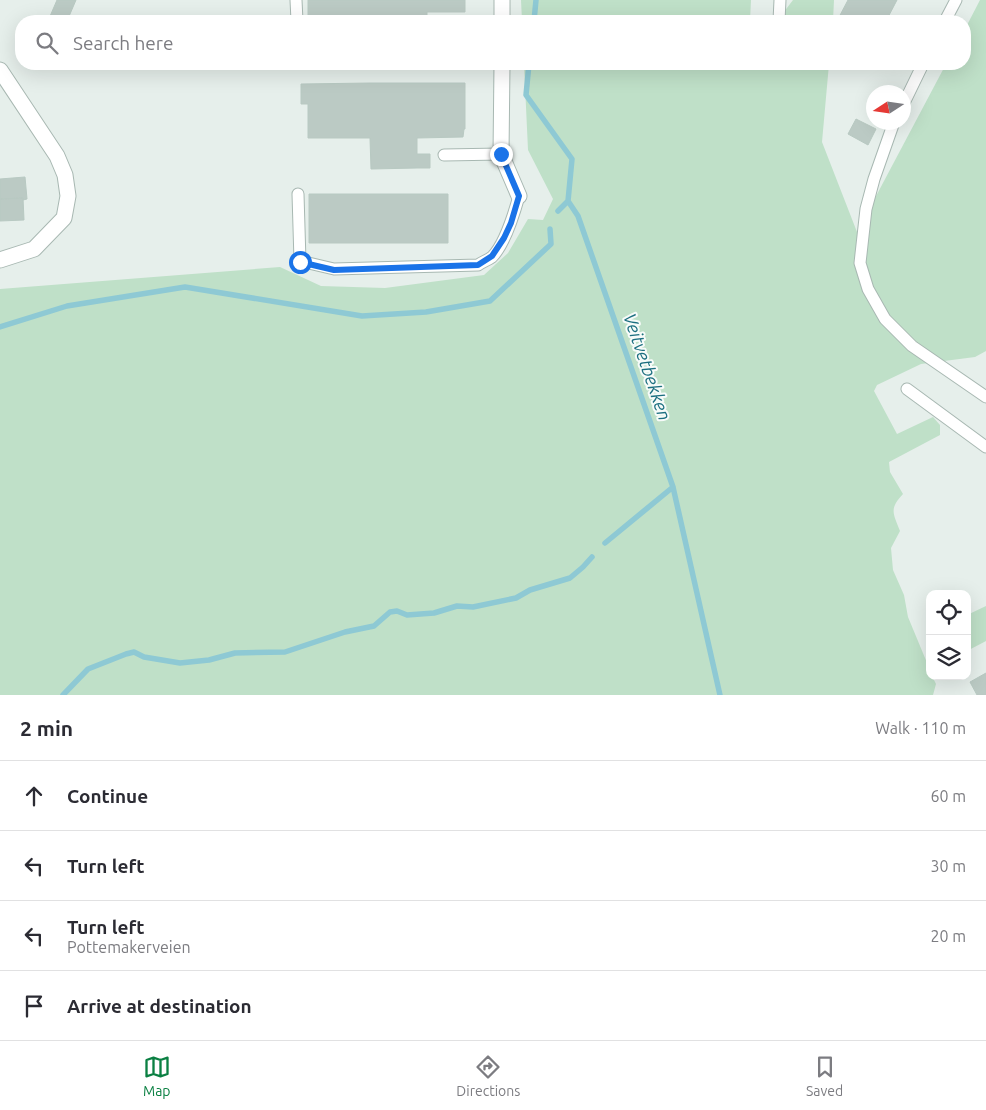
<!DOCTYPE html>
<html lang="en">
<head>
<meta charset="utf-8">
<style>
  body { margin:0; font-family:Ubuntu,sans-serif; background:#f7f7f7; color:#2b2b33 }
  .controls { position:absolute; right:15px; bottom:15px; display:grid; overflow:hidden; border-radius:10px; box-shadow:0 5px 20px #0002 }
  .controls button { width:45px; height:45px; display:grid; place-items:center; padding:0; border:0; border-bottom:1px solid #e1e1e2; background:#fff; color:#2b2b33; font:25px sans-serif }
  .compass { position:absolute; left:866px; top:85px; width:45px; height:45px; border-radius:50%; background:#fff; box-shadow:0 5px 20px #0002; rotate:258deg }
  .stop { position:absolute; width:15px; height:15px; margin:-11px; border:4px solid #1a73e8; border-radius:50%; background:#fff }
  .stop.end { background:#1a73e8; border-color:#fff; box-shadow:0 1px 5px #0008 }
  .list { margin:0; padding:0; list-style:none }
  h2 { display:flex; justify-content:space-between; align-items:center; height:65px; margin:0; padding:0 20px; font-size:21px }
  h2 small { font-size:16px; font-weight:400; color:#7c7c81 }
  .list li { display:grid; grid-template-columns:32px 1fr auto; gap:15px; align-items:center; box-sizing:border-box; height:70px; padding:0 20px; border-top:1px solid #e1e1e2 }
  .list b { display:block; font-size:19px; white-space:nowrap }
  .list p { margin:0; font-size:16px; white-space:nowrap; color:#7c7c81 }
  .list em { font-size:16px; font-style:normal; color:#7c7c81 }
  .icon { flex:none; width:28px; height:28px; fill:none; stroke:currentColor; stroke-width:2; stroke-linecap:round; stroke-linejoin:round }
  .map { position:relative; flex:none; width:986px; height:695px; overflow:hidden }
  .search { position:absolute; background:#fff; box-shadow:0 5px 20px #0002; left:15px; right:15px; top:15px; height:55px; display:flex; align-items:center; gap:12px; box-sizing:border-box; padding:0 18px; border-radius:20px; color:#7c7c81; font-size:19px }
  .sheet { height:345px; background:#fff }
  nav { display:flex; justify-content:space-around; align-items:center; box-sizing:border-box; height:70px; border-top:1px solid #e1e1e2; background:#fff; font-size:14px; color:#7c7c81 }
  nav a { display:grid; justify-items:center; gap:2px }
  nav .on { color:#0b8043 }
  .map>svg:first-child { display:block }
  .green { fill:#bfe0c8 }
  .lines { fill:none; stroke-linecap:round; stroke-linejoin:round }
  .stream { stroke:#8ec9d4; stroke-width:5.5 }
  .building { fill:#bbcac4; stroke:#b8c9c2 }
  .service-casing { stroke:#a8b8b2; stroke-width:13 }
  .minor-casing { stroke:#a8b8b2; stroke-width:17 }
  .service { stroke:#fff; stroke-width:11 }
  .minor { stroke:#fff; stroke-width:15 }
  .route { stroke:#1a73e8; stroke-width:6 }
  .labels { text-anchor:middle; stroke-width:4; stroke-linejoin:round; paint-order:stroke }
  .water-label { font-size:18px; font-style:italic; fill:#1c6f80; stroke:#f7fbf9 }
</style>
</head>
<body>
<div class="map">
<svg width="986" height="695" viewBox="0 0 986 695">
  <rect width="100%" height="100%" fill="#e6efeb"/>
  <path class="green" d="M521 0H751L750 21H522Z
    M793 0H834L833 21H777Z
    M980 0H986V351L975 357 921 364 877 385 874 391 897 434 933 417 940 425V435L889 462 890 472 903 494C889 509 893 513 900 531L891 548 893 570 904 595 908 617 930 670V676H932L936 684 933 695H0V289L280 267 321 286 385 288 484 275 508 253 528 219 543 220 553 199 528 150 524 64H829L822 142 857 232 946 64H965V29Z
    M986 606V641L967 651V615Z"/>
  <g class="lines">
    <path class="stream" d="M534 21 536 0
      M529 64 526 95 572 159 568 201 578 216 673 487 720 695
      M558 211 568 201
      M0 327 67 306 185 287 362 316 426 312 490 301 551 244 550 229
      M605 543 673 487
      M63 695 88 669 126 654 134 652 144 657 180 663 209 660 235 653 285 652 345 632 374 626 390 612 397 611 407 615 434 613 457 606 473 607 516 598 530 590 570 578 583 567 592 557"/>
  </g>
  <path class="building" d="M57 0H76L67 21H48Z
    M308 0H465V12H427V21H308Z
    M848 0H897L886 21H837Z
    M370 83H465V129H464L463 137 417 138V154H430V168H417L371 169 370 138H308V104H301V84Z
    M856 119 876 129 868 145 848 134Z
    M25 177 27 199 23 200V198L0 199V179Z
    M309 194H448V243H309Z
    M23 198 24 220 0 221V199Z
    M986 673V695H977L970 682Z"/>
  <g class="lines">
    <defs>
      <path id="service" d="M296 0 297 21
        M779 21 780 0
        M945 21 956 0
        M904 103 923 64
        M894 122 874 179 866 209 860 263 868 289 885 319 912 346 986 397
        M444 155 501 154
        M298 194 300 261 334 269 478 265C482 262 488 260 492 257 505 244 514 214 519 196
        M907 389 986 447"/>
      <path id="minor" d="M502 0V21
        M502 64 501 154 519 196
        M0 70 57 156 65 175 68 196 64 218 34 249 0 260"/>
    </defs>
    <use href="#service" class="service-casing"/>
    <use href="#minor" class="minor-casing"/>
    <use href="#service" class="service"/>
    <use href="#minor" class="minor"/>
  </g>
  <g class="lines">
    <path class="route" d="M300 262 334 270 478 265 492 256 504 238 511 223 519 196 501 154"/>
  </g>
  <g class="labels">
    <g class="water-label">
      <text transform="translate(647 367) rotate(71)" y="6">Veitvetbekken</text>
    </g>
  </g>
</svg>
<div class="controls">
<button><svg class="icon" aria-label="locate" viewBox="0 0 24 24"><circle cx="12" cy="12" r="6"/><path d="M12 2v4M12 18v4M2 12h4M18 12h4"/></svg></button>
<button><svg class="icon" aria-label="layers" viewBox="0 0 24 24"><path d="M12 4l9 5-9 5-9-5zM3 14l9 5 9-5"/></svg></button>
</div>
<svg class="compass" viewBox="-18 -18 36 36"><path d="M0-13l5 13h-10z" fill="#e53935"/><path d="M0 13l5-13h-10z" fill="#7c7c81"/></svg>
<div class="stop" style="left:300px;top:262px"></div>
<div class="stop end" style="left:501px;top:154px"></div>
<div class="search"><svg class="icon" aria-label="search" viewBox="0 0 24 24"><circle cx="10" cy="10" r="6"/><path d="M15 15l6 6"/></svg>Search here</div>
</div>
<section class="sheet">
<h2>2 min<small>Walk · 110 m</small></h2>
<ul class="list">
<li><svg class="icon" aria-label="ahead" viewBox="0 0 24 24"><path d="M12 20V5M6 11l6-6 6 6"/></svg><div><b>Continue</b></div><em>60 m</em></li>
<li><svg class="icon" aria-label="left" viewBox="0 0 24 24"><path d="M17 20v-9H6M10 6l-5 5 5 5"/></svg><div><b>Turn left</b></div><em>30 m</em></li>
<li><svg class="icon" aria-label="left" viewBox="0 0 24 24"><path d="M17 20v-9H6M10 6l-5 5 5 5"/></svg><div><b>Turn left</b><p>Pottemakerveien</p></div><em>20 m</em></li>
<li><svg class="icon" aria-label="arrive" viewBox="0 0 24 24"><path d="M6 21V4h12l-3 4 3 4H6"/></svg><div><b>Arrive at destination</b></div></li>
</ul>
</section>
<nav>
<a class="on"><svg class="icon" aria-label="map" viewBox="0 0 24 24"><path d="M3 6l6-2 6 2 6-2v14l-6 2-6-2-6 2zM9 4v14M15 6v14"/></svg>Map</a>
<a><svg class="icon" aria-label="directions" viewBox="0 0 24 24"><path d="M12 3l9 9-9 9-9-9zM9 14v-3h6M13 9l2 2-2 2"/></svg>Directions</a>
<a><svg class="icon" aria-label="saved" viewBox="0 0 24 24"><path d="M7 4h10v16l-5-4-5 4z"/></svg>Saved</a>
</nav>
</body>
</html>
